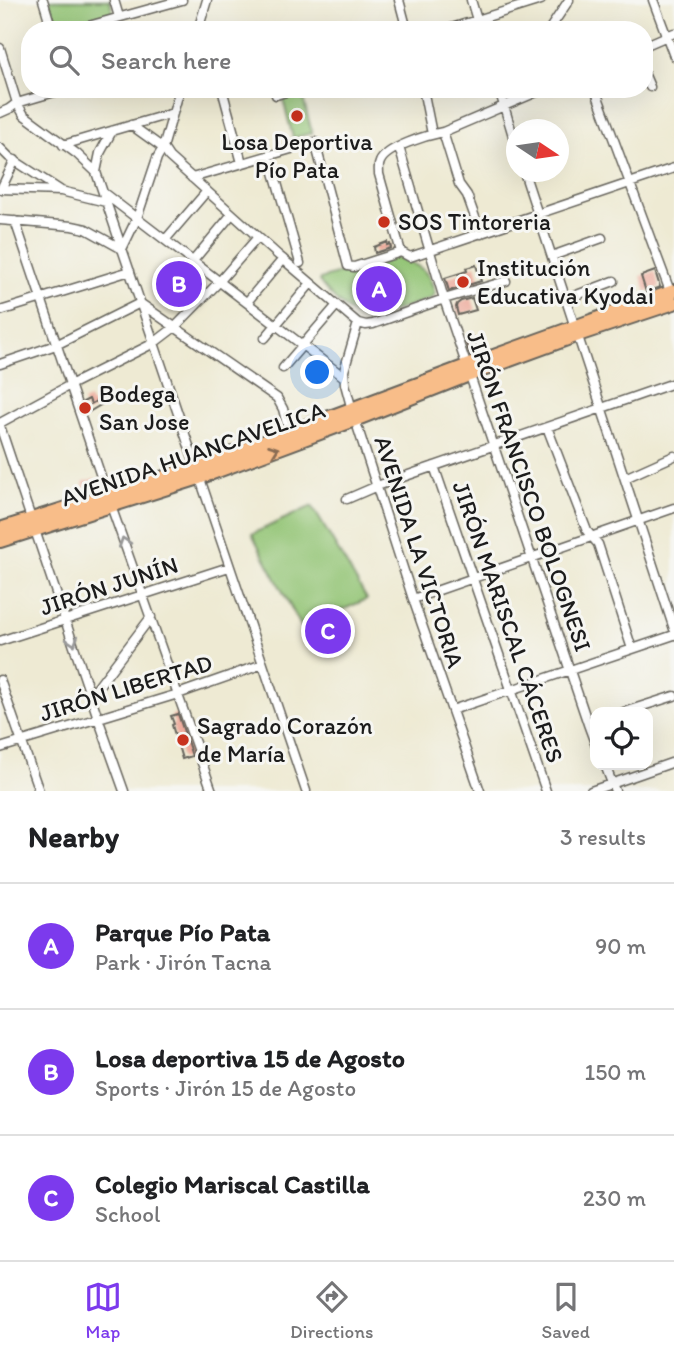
<!DOCTYPE html>
<html lang="en">
<head>
<meta charset="utf-8">
<style>
  body { margin:0; font-family:Itim,sans-serif; background:#f6f6f6; color:#202124 }
  .controls { position:absolute; right:21px; bottom:21px; display:grid; overflow:hidden; border-radius:14px; box-shadow:0 7px 28px #0002 }
  .controls button { width:63px; height:63px; display:grid; place-items:center; padding:0; border:0; border-bottom:2px solid #e0e0e0; background:#fff; color:#202124; font:35px sans-serif }
  .compass { position:absolute; left:506px; top:119px; width:63px; height:63px; border-radius:50%; background:#fff; box-shadow:0 7px 28px #0002; rotate:103deg }
  .you { position:absolute; left:318px; top:373px; width:24px; height:24px; margin:-18px; border:5px solid #fff; border-radius:50%; background:#1a73e8; box-shadow:0 0 0 10px #1a73e833 }
  .badge { display:grid; place-items:center; width:46px; height:46px; border-radius:50%; background:#7c3aed; color:#fff; font-size:23px; font-weight:700 }
  .pin { position:absolute; translate:-50% -50%; border:4px solid #fff; box-shadow:0 2px 7px #0006 }
  .list { margin:0; padding:0; list-style:none }
  h2 { display:flex; justify-content:space-between; align-items:center; height:91px; margin:0; padding:0 28px; font-size:30px }
  h2 small { font-size:23px; font-weight:400; color:#757577 }
  .list li { display:grid; grid-template-columns:46px 1fr auto; gap:21px; align-items:center; box-sizing:border-box; height:126px; padding:0 28px; border-top:2px solid #e0e0e0 }
  .list b { display:block; font-size:26px; white-space:nowrap }
  .list p { margin:0; font-size:23px; white-space:nowrap; color:#757577 }
  .list em { font-size:23px; font-style:normal; color:#757577 }
  .icon { flex:none; width:38px; height:38px; fill:none; stroke:currentColor; stroke-width:2; stroke-linecap:round; stroke-linejoin:round }
  .map { position:relative; flex:none; width:674px; height:791px; overflow:hidden }
  .search { position:absolute; background:#fff; box-shadow:0 7px 28px #0002; left:21px; right:21px; top:21px; height:77px; display:flex; align-items:center; gap:18px; box-sizing:border-box; padding:0 24px; border-radius:28px; color:#757577; font-size:26px }
  .sheet { height:469px; background:#fff }
  nav { display:flex; justify-content:space-around; align-items:center; box-sizing:border-box; height:98px; border-top:2px solid #e0e0e0; background:#fff; font-size:19px; color:#757577 }
  nav a { display:grid; justify-items:center; gap:4px }
  nav .on { color:#7c3aed }
  .map>svg:first-child { display:block }
  .green { fill:#93c474; stroke:#587048; stroke-width:2 }
  .building { fill:#edab9c }
  .lines { fill:none; stroke-linecap:round; stroke-linejoin:round }
  .minor-casing { stroke:#66645c; stroke-width:11 }
  .highway-casing { stroke:#66645c; stroke-width:16 }
  .minor { stroke:#fff; stroke-width:8 }
  .highway { stroke:#f8bd89; stroke-width:12 }
  .oneway { stroke:#8a6c52 }
  .oneway2 { stroke:#999 }
  .poi-dot { fill:#c8321e; stroke:#f6f6f2; stroke-width:2.5 }
  .labels { text-anchor:middle; stroke-width:6; stroke-linejoin:round; paint-order:stroke }
  .poi-label { font-size:24px; fill:#1c1c1c; stroke:#f6f6f2; text-anchor:start }
  .street-label { font-size:24px; fill:#1c1c1c; stroke:#f6f6f2 }
</style>
</head>
<body>
<div class="map">
<svg width="674" height="791" viewBox="0 0 674 791">
  <rect width="100%" height="100%" fill="#f6f6f2"/>
  <filter id="ink" filterUnits="userSpaceOnUse"><feTurbulence type="fractalNoise" baseFrequency=".0143" numOctaves="2"/><feDisplacementMap in="SourceGraphic" scale="14" xChannelSelector="R" yChannelSelector="G"/><feConvolveMatrix kernelMatrix="1 2 1 2 8 2 1 2 1" color-interpolation-filters="sRGB"/></filter>
  <filter id="wash" filterUnits="userSpaceOnUse"><feTurbulence type="fractalNoise" baseFrequency=".00686" numOctaves="4" result="noise"/><feDisplacementMap in="SourceGraphic" scale="28" xChannelSelector="R" yChannelSelector="G"/><feGaussianBlur stdDeviation="1.57" result="paint"/><feColorMatrix in="noise" values="0 0 0 0 0 0 0 0 0 0 0 0 0 0 0 0 0 1.4 0 .05"/><feComposite in="paint" operator="in"/></filter>
  <g filter="url(#wash)">
    <rect width="100%" height="100%" fill="#eeead3"/>
    <path class="green" d="M49 0H110L113 13 57 27Z
      M302 94 312 133 293 138 283 99Z
      M395 256C418 266 429 267 435 294L430 299 368 320C352 318 328 294 319 281L320 279Z
      M173 265 199 286 184 303 159 283Z
      M312 506 367 599 302 628 252 534Z"/>
    <g id="blocks">
      <path class="building" d="M387 242V245L390 244 391 248 375 253 374 247Z
        M476 265 481 281 449 291 445 278 467 271 466 268Z
        M655 271 660 287 646 292 641 276Z
        M472 298 476 310 458 315 456 307 457 304 461 301Z
        M473 337 479 352 470 355 465 340Z
        M101 398 104 403 87 413 83 402 89 399 91 404Z
        M95 478 97 484 91 485 93 490 86 493 83 482Z
        M178 714 192 756 182 759 172 725 174 724 171 716Z"/>
    </g>
  </g>
  <g filter="url(#ink)">
    <use href="#blocks" fill-opacity="0" stroke="#66645c" stroke-width="2"/>
    <g class="lines">
      <defs>
        <path id="minor" d="M43 0 52 30
          M114 0 119 17
          M399 0 407 30
          M471 0 480 30
          M653 0 674 56
          M74 30 182 0
          M198 30 207 0
          M445 30 541 0
          M549 30 569 0
          M644 46 674 33
          M0 48 17 103 24 115 77 154 96 172 306 791
          M644 73 650 87
          M222 89 242 163
          M423 89 432 134
          M499 89 516 146
          M544 89 443 132C428 135 386 147 380 162 378 166 379 170 379 174L401 252 410 257 674 168
          M595 89 671 294
          M276 95 295 89
          M0 113 9 109 17 103 65 89
          M131 125 163 148 169 157 278 255 358 323 366 325 373 324 444 299 506 281
          M443 132 459 184 467 195 481 234
          M63 145 173 113
          M399 147 444 299 588 724 595 743
          M0 148 9 157 60 190
          M269 155 300 263
          M96 172 100 153 112 131
          M524 172 674 629
          M192 178 315 142 348 266 354 267 401 252
          M0 189 61 191 106 202
          M1 189 15 160
          M105 194 344 377
          M0 220 72 226 86 229 122 249 137 218 157 158 163 148 180 89
          M15 221 111 506 212 791
          M165 240 207 191
          M552 256 602 238
          M193 261 232 214
          M566 299 614 281
          M247 302 283 259
          M0 311 130 271
          M358 323 344 371 345 384 352 410 413 599 480 791
          M265 338 311 283
          M0 364 56 345 140 303 277 398 283 409 289 432
          M283 368 337 305
          M0 423 70 385 154 343 175 327 219 282 258 237
          M0 426 98 718 124 791
          M547 427 587 531 598 544 632 649
          M434 466 546 791
          M625 478 674 456
          M347 499 377 486 674 383
          M413 599 674 508
          M0 641 229 567
          M0 680 39 791
          M91 696 151 617
          M452 710 674 635
          M624 712 674 696
          M0 748 178 694 263 664
          M605 765 615 791
          M591 791 674 762"/>
        <path id="highway" d="M0 529 196 467 466 366 674 291
          M0 541 199 478 355 420 469 375 578 335 674 303"/>
      </defs>
      <use href="#minor" class="minor-casing"/>
      <use href="#highway" class="highway-casing"/>
      <use href="#minor" class="minor"/>
      <use href="#highway" class="highway"/>
    </g>
    <defs><path id="oneway-chevron" d="M-2-3.5L2.5 0L-2 3.5" fill="none" stroke-width="1.6" stroke-linecap="round" stroke-linejoin="round" transform="scale(1.75)"/></defs>
    <use class="oneway" href="#oneway-chevron" transform="translate(274 450) rotate(-20)"/>
    <g class="oneway2">
      <use href="#oneway-chevron" transform="translate(124 542) rotate(-109)"/>
      <use href="#oneway-chevron" transform="translate(73 641) rotate(72)"/>
    </g>
  </g>
  <g class="poi-dot">
    <circle cx="297" cy="116" r="7"/>
    <circle cx="384" cy="222" r="7"/>
    <circle cx="463" cy="282" r="7"/>
    <circle cx="85" cy="408" r="7"/>
    <circle cx="183" cy="740" r="7"/>
  </g>
  <g class="labels">
    <g class="poi-label">
      <text x="297" y="150" text-anchor="middle">Losa Deportiva<tspan x="297" dy="28">Pío Pata</tspan></text>
      <text x="398" y="230">SOS Tintoreria</text>
      <text x="477" y="276">Institución<tspan x="477" dy="28">Educativa Kyodai</tspan></text>
      <text x="99" y="402">Bodega<tspan x="99" dy="28">San Jose</tspan></text>
      <text x="197" y="734">Sagrado Corazón<tspan x="197" dy="28">de María</tspan></text>
    </g>
    <g class="street-label">
      <text transform="translate(193 454) rotate(-19)" y="8">AVENIDA HUANCAVELICA</text>
      <text transform="translate(529 491) rotate(71)" y="8">JIRÓN FRANCISCO BOLOGNESI</text>
      <text transform="translate(419 552) rotate(72)" y="8">AVENIDA LA VICTORIA</text>
      <text transform="translate(109 586) rotate(-18)" y="8">JIRÓN JUNÍN</text>
      <text transform="translate(508 622) rotate(71)" y="8">JIRÓN MARISCAL CÁCERES</text>
      <text transform="translate(126 688) rotate(-17)" y="8">JIRÓN LIBERTAD</text>
    </g>
  </g>
</svg>
<div class="controls">
<button><svg class="icon" aria-label="locate" viewBox="0 0 24 24"><circle cx="12" cy="12" r="6"/><path d="M12 2v4M12 18v4M2 12h4M18 12h4"/></svg></button>
</div>
<svg class="compass" viewBox="-18 -18 36 36"><path d="M0-13l5 13h-10z" fill="#e53935"/><path d="M0 13l5-13h-10z" fill="#757577"/></svg>
<div class="you"></div>
<div class="pin badge" style="left:379px;top:289px">A</div>
<div class="pin badge" style="left:179px;top:284px">B</div>
<div class="pin badge" style="left:328px;top:631px">C</div>
<div class="search"><svg class="icon" aria-label="search" viewBox="0 0 24 24"><circle cx="10" cy="10" r="6"/><path d="M15 15l6 6"/></svg>Search here</div>
</div>
<section class="sheet">
<h2>Nearby<small>3 results</small></h2>
<ul class="list">
<li><span class="badge">A</span><div><b>Parque Pío Pata</b><p>Park · Jirón Tacna</p></div><em>90 m</em></li>
<li><span class="badge">B</span><div><b>Losa deportiva 15 de Agosto</b><p>Sports · Jirón 15 de Agosto</p></div><em>150 m</em></li>
<li><span class="badge">C</span><div><b>Colegio Mariscal Castilla</b><p>School</p></div><em>230 m</em></li>
</ul>
</section>
<nav>
<a class="on"><svg class="icon" aria-label="map" viewBox="0 0 24 24"><path d="M3 6l6-2 6 2 6-2v14l-6 2-6-2-6 2zM9 4v14M15 6v14"/></svg>Map</a>
<a><svg class="icon" aria-label="directions" viewBox="0 0 24 24"><path d="M12 3l9 9-9 9-9-9zM9 14v-3h6M13 9l2 2-2 2"/></svg>Directions</a>
<a><svg class="icon" aria-label="saved" viewBox="0 0 24 24"><path d="M7 4h10v16l-5-4-5 4z"/></svg>Saved</a>
</nav>
</body>
</html>
